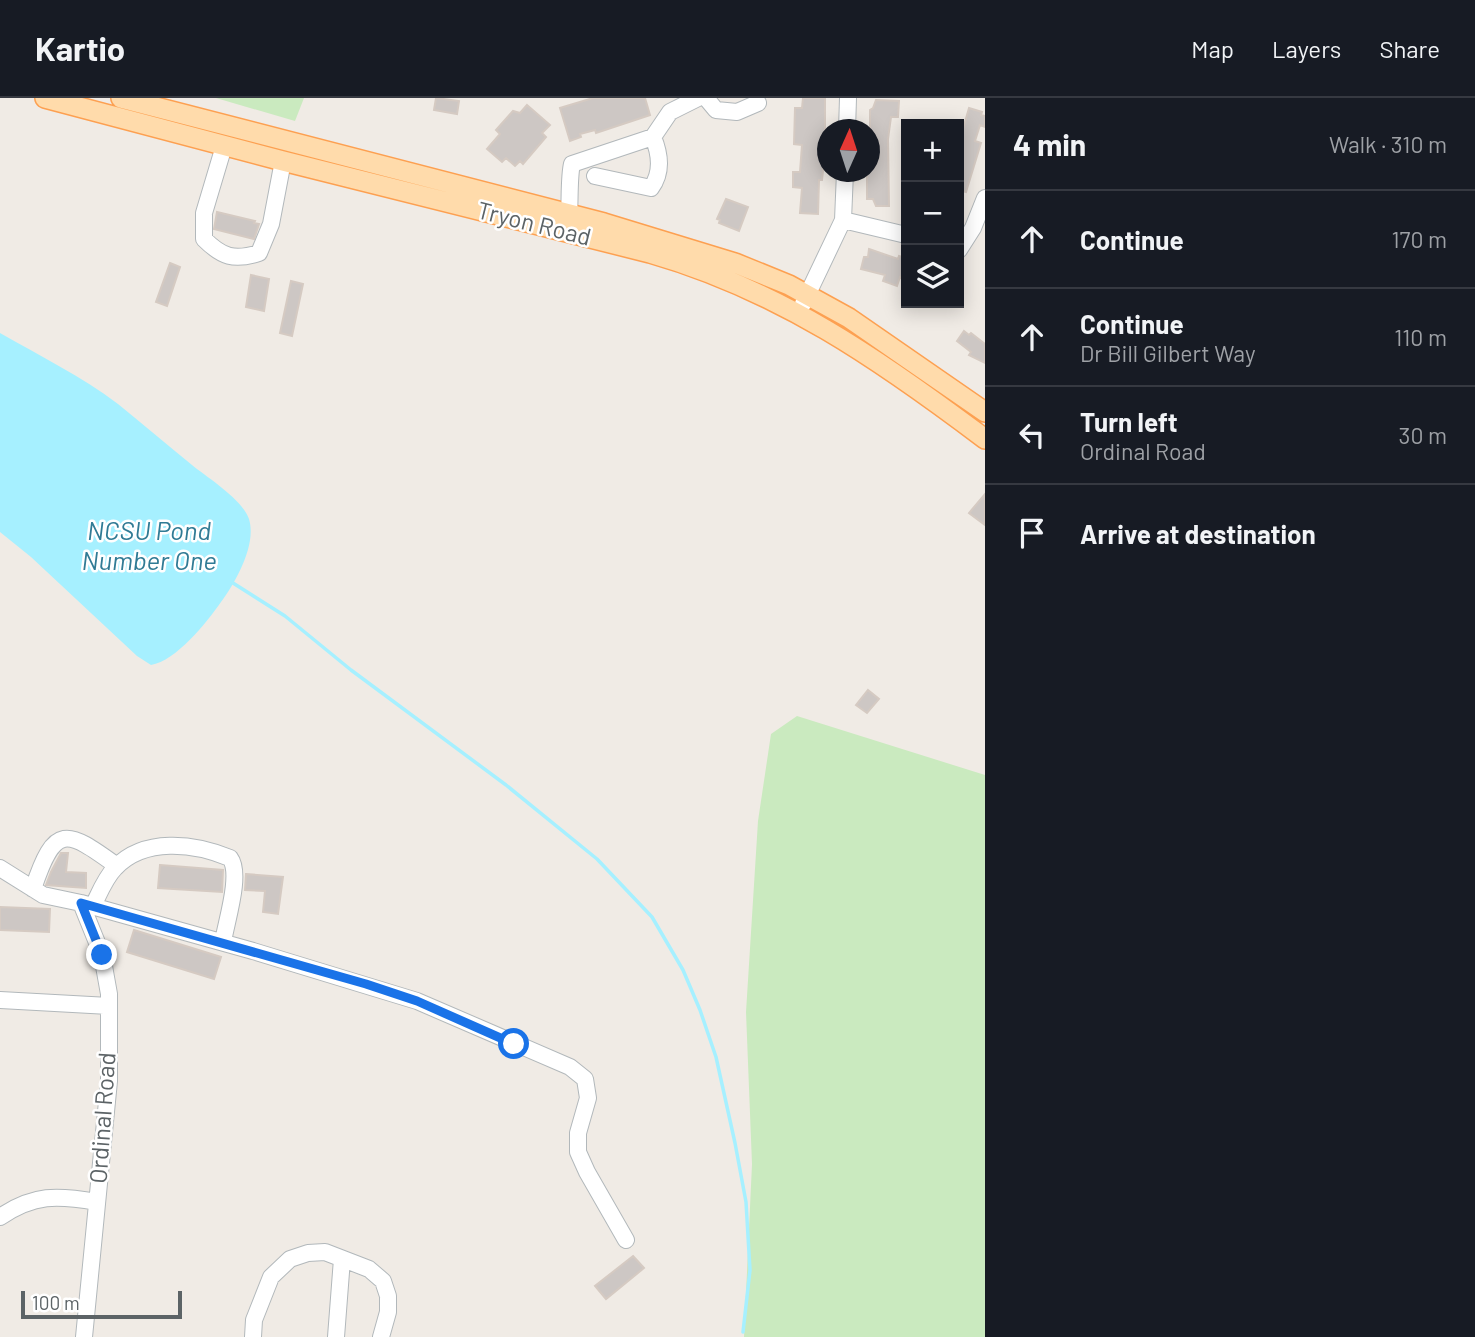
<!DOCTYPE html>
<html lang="en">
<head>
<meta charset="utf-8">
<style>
  body { margin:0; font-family:Barlow,sans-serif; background:#20242c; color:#f1f3f6 }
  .controls { position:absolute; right:21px; top:21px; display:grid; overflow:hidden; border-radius:0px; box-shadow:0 4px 18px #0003 }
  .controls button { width:63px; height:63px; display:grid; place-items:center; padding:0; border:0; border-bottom:2px solid #363941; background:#171b24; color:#f1f3f6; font:35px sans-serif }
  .compass { position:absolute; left:817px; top:21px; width:63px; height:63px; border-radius:50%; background:#171b24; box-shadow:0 4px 18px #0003; rotate:3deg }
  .scale { position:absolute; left:21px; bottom:18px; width:161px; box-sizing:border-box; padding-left:7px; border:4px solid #5c6366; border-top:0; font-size:19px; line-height:24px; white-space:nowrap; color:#5c6366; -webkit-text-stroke:5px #fff; paint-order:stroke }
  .stop { position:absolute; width:21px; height:21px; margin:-16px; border:5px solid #1a73e8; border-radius:50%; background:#fff }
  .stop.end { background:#1a73e8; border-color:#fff; box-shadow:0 2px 7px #0008 }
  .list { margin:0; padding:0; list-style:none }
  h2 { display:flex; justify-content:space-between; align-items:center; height:91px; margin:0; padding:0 28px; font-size:30px }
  h2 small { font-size:23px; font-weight:400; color:#9ea1a6 }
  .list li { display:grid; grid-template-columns:46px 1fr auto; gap:21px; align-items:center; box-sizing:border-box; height:98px; padding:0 28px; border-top:2px solid #363941 }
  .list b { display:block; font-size:26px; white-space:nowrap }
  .list p { margin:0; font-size:23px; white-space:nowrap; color:#9ea1a6 }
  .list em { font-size:23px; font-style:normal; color:#9ea1a6 }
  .icon { flex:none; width:38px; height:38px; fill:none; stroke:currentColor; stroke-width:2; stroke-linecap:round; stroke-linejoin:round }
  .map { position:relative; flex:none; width:985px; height:1239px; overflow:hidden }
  header { display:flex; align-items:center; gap:42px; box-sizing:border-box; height:98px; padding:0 35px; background:#171b24; border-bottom:2px solid #363941 }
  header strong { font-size:33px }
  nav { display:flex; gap:38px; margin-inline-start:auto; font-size:24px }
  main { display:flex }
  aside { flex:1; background:#171b24 }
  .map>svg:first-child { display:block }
  .green { fill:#caeabf }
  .water { fill:#a6f0ff }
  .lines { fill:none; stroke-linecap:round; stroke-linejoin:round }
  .stream { stroke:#a6f0ff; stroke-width:3.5 }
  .building { fill:#cdc7c4; stroke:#d5cac2; stroke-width:2 }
  .minor-casing { stroke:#b2b8bb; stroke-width:18 }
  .major-casing { stroke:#fda051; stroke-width:22 }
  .minor { stroke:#fff; stroke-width:16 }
  .major { stroke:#ffdbab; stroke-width:19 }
  .route { stroke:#1a73e8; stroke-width:9 }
  .labels { text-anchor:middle; stroke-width:5; stroke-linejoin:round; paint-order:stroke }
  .street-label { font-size:24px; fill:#5c6366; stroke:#fff }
  .water-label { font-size:26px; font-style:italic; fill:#307b95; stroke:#fff }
</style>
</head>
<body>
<header>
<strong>Kartio</strong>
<nav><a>Map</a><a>Layers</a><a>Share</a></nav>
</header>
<main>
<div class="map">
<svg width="985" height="1239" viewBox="0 0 985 1239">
  <rect width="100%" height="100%" fill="#f0ebe5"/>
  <path class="green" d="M216 0H304L295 23Z
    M797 618 985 677V1239H744L752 1066 746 914 758 723 771 636Z"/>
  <path class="water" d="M0 235C40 258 81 278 118 306 143 326 167 347 192 367 208 380 242 401 249 421 257 447 235 485 221 504 207 524 176 563 151 567L137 558 31 459 0 434Z"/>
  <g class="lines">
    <path class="stream" d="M233 485 285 518 351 572 506 687 597 761 652 819 683 872 700 912 716 959 735 1045 746 1104 750 1172 743 1234"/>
  </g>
  <path class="building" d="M436 0 459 3 457 16 434 12Z
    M593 0H645L650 17 596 35 595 32 580 36 581 39 570 43 560 10Z
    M803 0H825V54L822 82H819L818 116 800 115 802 90 793 89V74H800L802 47 794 46 795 10H802Z
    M876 2 899 3 898 19H891L888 41 889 108H876L873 101H867V74H870V12L873 10Z
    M527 7 550 27 542 35 546 39 523 66 520 63 515 68 506 60 502 64 487 51 500 36 496 32 513 13 520 15Z
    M969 10 982 14 981 17 985 18V29L980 27 975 43 981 45 966 94 959 92V30L963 31Z
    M726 101 748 109 739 133 719 125 720 122 717 121Z
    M217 114 255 123 254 125 259 126 254 141 214 131Z
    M869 151 898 161 899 158 906 160V185L900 179 897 188 883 183 885 177 861 171 864 159H868Z
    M170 165 180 169 167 208 156 204Z
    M251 177 269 181 264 213 246 209Z
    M291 183 303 186 292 238 280 235Z
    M964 233 969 237 971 235 985 246V265L969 257 971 254 957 243Z
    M985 396V427L969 415Z
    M868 592 879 601 867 615 856 607Z
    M61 755H68L66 774 86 775V790L46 787 51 774Z
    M160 767 223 772 222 794 158 790Z
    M246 776 283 779 278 816 263 814 265 793 245 792Z
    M0 809 50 811 49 834 0 832Z
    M134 832 221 859 214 881 127 854Z
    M633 1158 644 1170 606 1201 595 1188Z"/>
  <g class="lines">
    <defs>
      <path id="minor" d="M706 0 716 12 737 14 758 5
        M847 32 848 0
        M224 48 204 115V141C222 159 234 163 259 155L271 126 283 63
        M595 78 651 90C663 74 660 56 653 39
        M569 116C570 102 569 78 572 66L653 39 670 14 698 0
        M843 122 906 137
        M959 152 973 130 985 100
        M803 206 843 122 845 74
        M0 770 43 797 81 805 253 853 417 903 570 969 585 981 588 1000 578 1035V1054L587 1074 626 1142
        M33 791C55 725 66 731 117 768
        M81 805 102 857 109 896V983L84 1239
        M93 808C99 796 105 780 115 770 144 739 194 745 230 760 242 776 226 824 223 844
        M0 902 109 908
        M0 1119C34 1096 57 1097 97 1104
        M253 1239 254 1222 271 1179 290 1161 308 1155 325 1154 369 1171 383 1183 388 1198V1214L381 1239
        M336 1239 342 1161"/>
      <path id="major" d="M45 0 283 63 650 155C779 192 879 261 985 341
        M121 0 604 125 735 165 789 187 849 220 985 314"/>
    </defs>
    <use href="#minor" class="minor-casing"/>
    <use href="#major" class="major-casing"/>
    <use href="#minor" class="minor"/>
    <use href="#major" class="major"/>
  </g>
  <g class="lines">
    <path class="route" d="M102 857 81 805 366 886 417 903 514 946"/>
  </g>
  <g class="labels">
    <g class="street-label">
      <text transform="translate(534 126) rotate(14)" y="8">Tryon Road</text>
      <text transform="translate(103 1020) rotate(-86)" y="8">Ordinal Road</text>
    </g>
    <g class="water-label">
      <text x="149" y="442">NCSU Pond<tspan x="149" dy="30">Number One</tspan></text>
    </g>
  </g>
</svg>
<div class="controls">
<button>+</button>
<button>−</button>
<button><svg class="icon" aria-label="layers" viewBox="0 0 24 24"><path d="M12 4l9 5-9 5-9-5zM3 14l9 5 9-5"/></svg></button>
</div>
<svg class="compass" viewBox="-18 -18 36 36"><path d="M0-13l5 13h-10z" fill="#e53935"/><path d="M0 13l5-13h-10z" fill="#9ea1a6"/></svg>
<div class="scale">100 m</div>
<div class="stop" style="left:514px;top:946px"></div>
<div class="stop end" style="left:102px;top:857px"></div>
</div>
<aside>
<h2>4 min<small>Walk · 310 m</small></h2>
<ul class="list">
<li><svg class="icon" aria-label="ahead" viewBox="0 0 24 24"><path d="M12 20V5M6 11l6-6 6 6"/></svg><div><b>Continue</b></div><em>170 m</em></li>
<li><svg class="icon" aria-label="ahead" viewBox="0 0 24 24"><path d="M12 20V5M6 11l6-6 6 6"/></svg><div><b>Continue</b><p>Dr Bill Gilbert Way</p></div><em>110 m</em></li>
<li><svg class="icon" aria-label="left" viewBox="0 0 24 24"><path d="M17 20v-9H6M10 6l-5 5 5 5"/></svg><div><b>Turn left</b><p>Ordinal Road</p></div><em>30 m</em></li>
<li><svg class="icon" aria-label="arrive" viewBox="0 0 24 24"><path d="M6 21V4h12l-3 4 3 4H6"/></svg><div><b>Arrive at destination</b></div></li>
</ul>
</aside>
</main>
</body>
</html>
